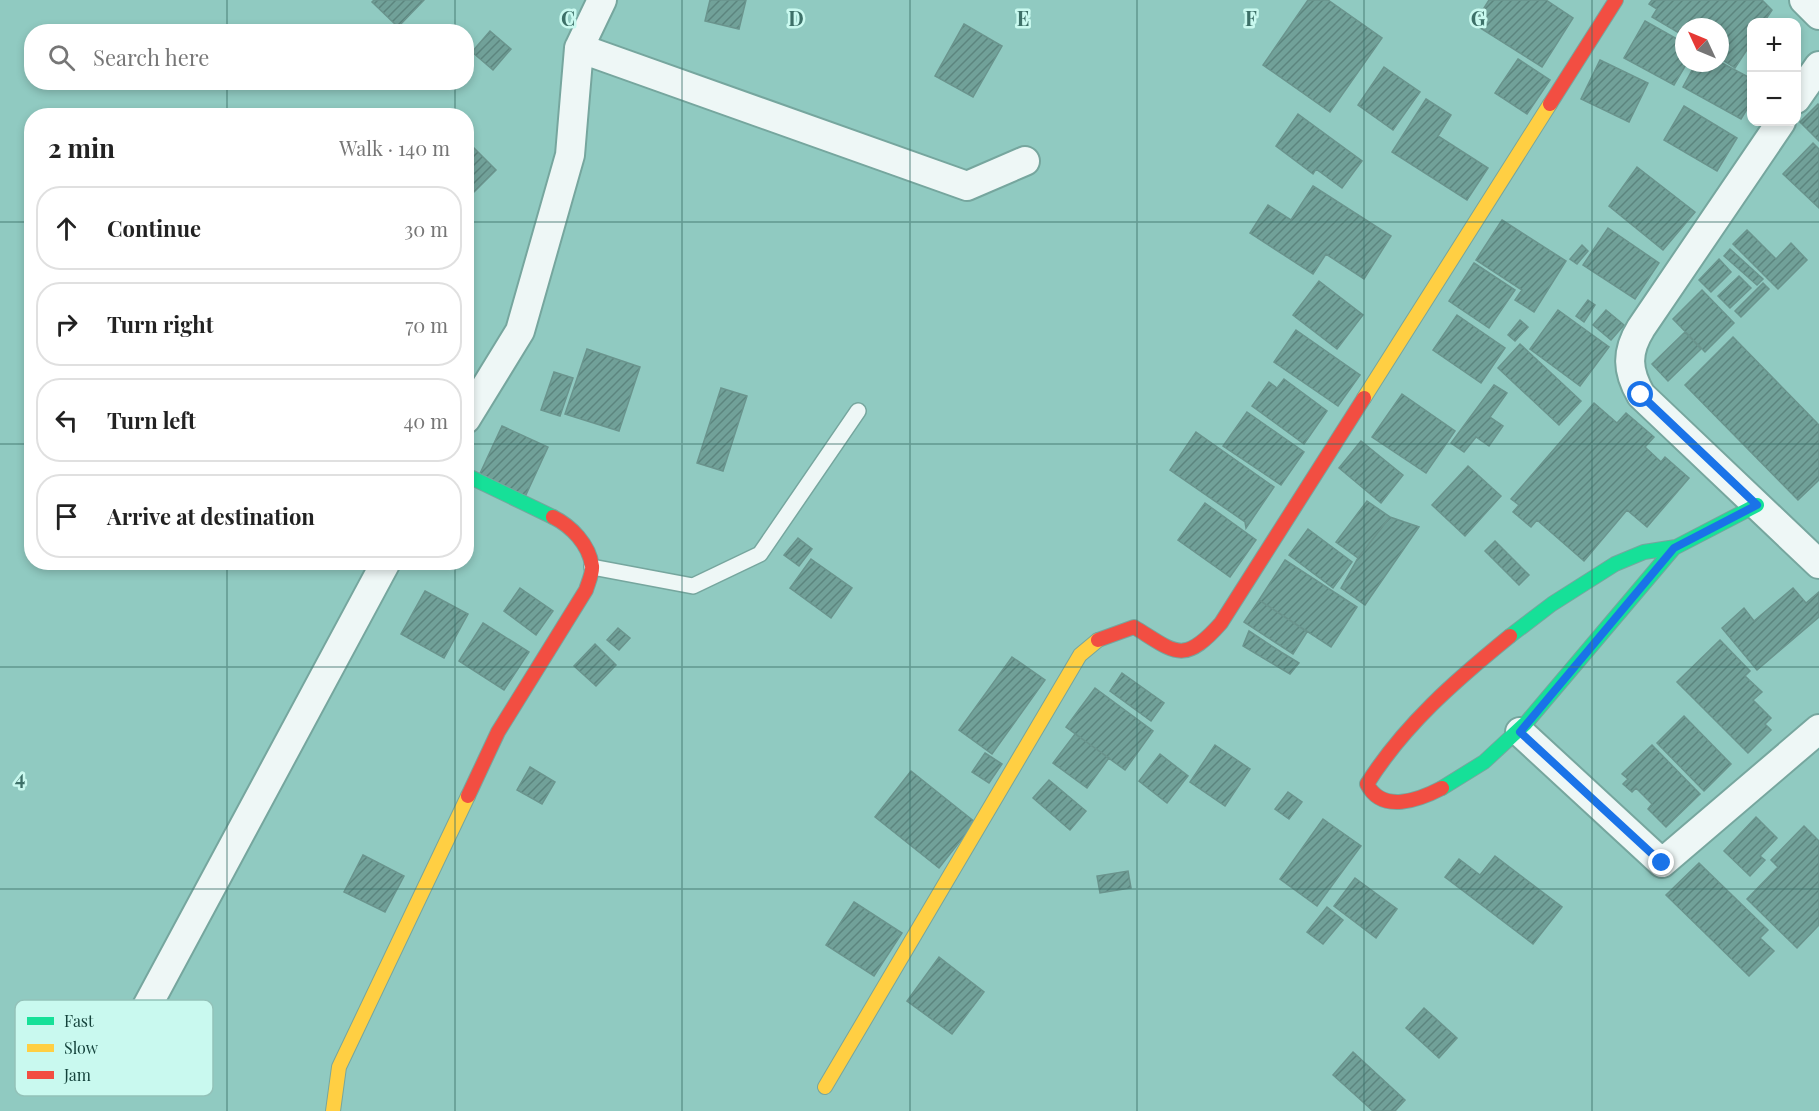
<!DOCTYPE html>
<html lang="en">
<head>
<meta charset="utf-8">
<style>
  body { margin:0; font-family:"Playfair Display",serif; background:#f6f6f6; color:#222 }
  .controls { position:absolute; right:18px; top:18px; display:grid; overflow:hidden; border-radius:12px; box-shadow:0 3px 9px #0003 }
  .controls button { width:54px; height:54px; display:grid; place-items:center; padding:0; border:0; border-bottom:2px solid #e0e0e0; background:#fff; color:#222; font:30px sans-serif }
  .compass { position:absolute; left:1675px; top:18px; width:54px; height:54px; border-radius:50%; background:#fff; box-shadow:0 3px 9px #0003; rotate:314deg }
  .stop { position:absolute; width:18px; height:18px; margin:-14px; border:4px solid #1a73e8; border-radius:50%; background:#fff }
  .stop.end { background:#1a73e8; border-color:#fff; box-shadow:0 2px 6px #0008 }
  .list { margin:0; padding:0; list-style:none }
  h2 { display:flex; justify-content:space-between; align-items:center; height:78px; margin:0; padding:0 24px; font-size:26px }
  h2 small { font-size:20px; font-weight:400; color:#767676 }
  .list li { display:grid; grid-template-columns:39px 1fr auto; gap:18px; align-items:center; box-sizing:border-box; height:84px; margin:0 12px 12px; padding:0 12px; border:2px solid #e0e0e0; border-radius:24px }
  .list b { display:block; font-size:22px; white-space:nowrap }
  .list em { font-size:20px; font-style:normal; color:#767676 }
  .icon { flex:none; width:33px; height:33px; fill:none; stroke:currentColor; stroke-width:2; stroke-linecap:round; stroke-linejoin:round }
  .map { position:relative; flex:none; width:1819px; height:1111px; overflow:hidden }
  .search { position:absolute; background:#fff; box-shadow:0 3px 9px #0003; left:24px; top:24px; width:450px; height:66px; display:flex; align-items:center; gap:15px; box-sizing:border-box; padding:0 21px; border-radius:24px; color:#767676; font-size:22px }
  .panel { position:absolute; background:#fff; box-shadow:0 3px 9px #0003; left:24px; top:108px; width:450px; height:462px; border-radius:24px }
  .map>svg:first-child { display:block }
  .building { fill:url(#building-hatch); stroke:#6a948d; stroke-width:1.5 }
  .lines { fill:none; stroke-linecap:round; stroke-linejoin:round }
  .lane-casing { stroke:#76a69e; stroke-width:18 }
  .street-casing { stroke:#76a69e; stroke-width:32 }
  .fast-casing { stroke:#76a69e; stroke-width:16 }
  .slow-casing { stroke:#76a69e; stroke-width:16 }
  .jam-casing { stroke:#76a69e; stroke-width:16 }
  .lane { stroke:#eef7f6; stroke-width:15 }
  .street { stroke:#eef7f6; stroke-width:28 }
  .fast { stroke:#16e098; stroke-width:14 }
  .slow { stroke:#ffcf43; stroke-width:14 }
  .jam { stroke:#f24e42; stroke-width:14 }
  .route { stroke:#1a73e8; stroke-width:8 }
  .grid { fill:none; stroke:#3d7068; stroke-width:1.5; stroke-opacity:0.55 }
  .key { fill:#c9f9ef; stroke:#93c2b9; stroke-width:1.5 }
  .key-label { font-size:16px; fill:#14423b }
  .grid-label { font-size:20px; text-anchor:middle; font-weight:bold; fill:#3d7068; stroke:#c9f9ef; stroke-width:5; stroke-linejoin:round; paint-order:stroke }
</style>
</head>
<body>
<div class="map">
<svg width="1819" height="1111" viewBox="0 0 1819 1111">
  <defs>
    <pattern id="building-hatch" width="6" height="6" patternUnits="userSpaceOnUse" patternTransform="scale(1.5)"><rect width="6" height="6" fill="#71a199"/><path d="M-1 1l2-2M0 6l6-6M5 7l2-2" fill="none" stroke="#5c857e"/></pattern>
  </defs>
  <rect width="100%" height="100%" fill="#90cac1"/>
  <path class="building" d="M374 0H424L398 27 372 2Z
    M710 0H746L739 29 705 21Z
    M1308 0H1328L1382 38 1330 112 1263 65Z
    M1489 0H1546L1573 18 1542 67 1474 24Z
    M1652 0H1762L1772 10 1764 22H1752V42L1735 68 1720 58V27H1684V36L1652 17 1657 9 1649 4Z
    M1645 21 1684 43V63H1687L1674 85 1624 58Z
    M964 24 1002 46 973 97 935 76Z
    M490 31 511 49 493 70 472 52Z
    M1518 59 1550 80 1527 114 1495 93Z
    M1600 60 1648 83 1629 122 1581 99Z
    M1720 62 1752 79V101L1741 119 1683 87 1696 63Z
    M1384 67 1420 92 1393 130 1358 105Z
    M1426 99 1451 115 1438 136 1488 168 1467 200 1392 152Z
    M1818 104 1819 106V141L1800 122Z
    M1684 106 1737 138 1717 171 1664 140Z
    M1298 114 1362 161 1342 188 1316 169 1313 174 1276 146Z
    M466 140 496 170 473 193 466 186Z
    M1813 143 1819 149V208L1783 174Z
    M1637 167 1695 212 1663 250 1609 206Z
    M1313 186 1391 236 1364 279 1326 254 1313 274 1250 233 1268 205 1291 220Z
    M1502 220 1566 261 1534 312 1515 300 1522 290 1476 260Z
    M1608 228 1659 263 1635 299 1583 265Z
    M1747 230 1776 259 1791 243 1807 260 1778 289 1733 244Z
    M1582 245 1588 251 1577 264 1570 259Z
    M1730 249 1763 279 1757 285 1724 256Z
    M1719 259 1731 272 1711 292 1699 280Z
    M1474 263 1515 290 1489 328 1449 301Z
    M1739 276 1751 288 1730 308 1718 296Z
    M1319 281 1363 315 1337 349 1293 315Z
    M1763 283 1769 289 1741 317 1735 311Z
    M1702 290 1734 323 1705 352 1673 319Z
    M1588 300 1595 305 1584 322 1576 316Z
    M1558 310 1609 347 1580 386 1530 349Z
    M1606 310 1624 325 1611 340 1593 325Z
    M1457 315 1505 348 1481 383 1433 350Z
    M1520 320 1528 327 1515 341 1508 335Z
    M1296 330 1360 375 1338 406 1274 362Z
    M1685 332 1701 349 1668 381 1652 364Z
    M1733 337 1819 425V480L1798 500 1685 385Z
    M1520 344 1581 401 1559 425 1498 368Z
    M587 349 640 367 619 431 565 414Z
    M554 372 573 378 560 416 541 410Z
    M1284 379 1327 411 1304 444 1252 406 1269 382 1277 388Z
    M1494 385 1507 393 1490 417 1503 426 1489 446 1476 437 1464 452 1451 443Z
    M721 388 747 396 723 471 697 463Z
    M1402 394 1455 431 1426 473 1372 437Z
    M1594 403 1617 423 1626 413 1654 437 1645 447 1661 462 1665 457 1689 478 1647 527 1627 510 1584 561 1537 520 1531 527 1513 512 1519 505 1511 499Z
    M1247 412 1304 452 1281 485 1223 446Z
    M502 426 548 447 524 499 478 478Z
    M1196 432 1274 487 1246 528 1245 522 1170 470Z
    M1361 441 1403 475 1381 503 1339 468Z
    M1468 466 1501 496 1465 536 1432 505Z
    M1367 501 1390 517 1358 558 1336 542Z
    M1205 503 1256 540 1230 577 1178 540Z
    M1390 517 1419 527 1365 605 1341 588 1358 558Z
    M1308 529 1352 562 1333 588 1289 555Z
    M798 538 812 549 799 566 784 555Z
    M1495 541 1529 575 1519 585 1485 551Z
    M811 559 852 588 831 618 790 588Z
    M1285 560 1357 607 1331 647 1259 600Z
    M520 588 553 611 536 635 504 611Z
    M1793 588 1806 603 1819 592V617L1757 670 1722 628 1744 608 1754 621Z
    M425 591 468 614 444 658 401 634Z
    M1259 600 1307 632 1293 654 1244 622Z
    M483 623 529 652 504 690 459 661Z
    M618 628 630 638 619 650 607 640Z
    M1249 631 1281 652 1299 663 1290 674 1243 646Z
    M1720 640 1750 671 1745 676 1762 692 1753 700 1771 718 1765 724 1771 730 1748 753 1677 682Z
    M595 644 616 665 596 686 574 666Z
    M1012 657 1045 680 992 754 959 730Z
    M1122 673 1164 703 1151 721 1110 691Z
    M1095 688 1153 731 1125 770 1066 727Z
    M1684 716 1731 764 1704 791 1657 743Z
    M1075 734 1109 758 1087 788 1053 763Z
    M1215 745 1250 769 1225 806 1190 782Z
    M1652 745 1700 794 1666 827 1648 809 1652 804 1636 788 1632 792 1623 784 1628 779 1622 774Z
    M985 753 1002 764 989 783 972 772Z
    M1160 754 1188 776 1167 803 1139 781Z
    M530 767 555 782 542 804 517 790Z
    M911 771 975 822 939 868 875 817Z
    M1049 780 1086 811 1070 830 1033 798Z
    M1288 792 1302 802 1289 819 1275 809Z
    M1756 817 1777 838 1760 856 1765 860 1750 876 1724 851Z
    M1323 819 1361 846 1317 906 1280 879Z
    M1804 826 1819 841V925L1797 948 1747 899 1778 867 1771 860Z
    M363 855 404 876 385 912 344 892Z
    M1495 856 1562 907 1533 944 1445 877 1459 859 1480 875Z
    M1699 863 1768 930 1760 938 1774 951 1749 976 1666 895Z
    M1128 871 1131 888 1100 893 1097 876Z
    M1355 878 1397 909 1376 938 1334 906Z
    M854 902 902 933 874 976 826 945Z
    M1327 907 1343 920 1323 944 1307 932Z
    M939 957 984 992 952 1034 907 1001Z
    M1424 1008 1457 1038 1439 1058 1406 1028Z
    M1353 1052 1405 1100 1395 1111H1373L1333 1075Z"/>
  <g class="lines">
    <defs>
      <path id="lane" d="M592 567 693 586 760 554 858 411"/>
      <path id="street" d="M1804 0 1819 15
        M579 48 967 186 1025 161
        M1796 99 1819 66
        M1781 122 1641 328C1626 352 1627 371 1641 395L1819 564
        M466 419 520 331 570 155 579 48 602 0
        M1520 732 1662 863 1819 729
        M130 1038 386 562"/>
      <path id="fast" d="M466 475 553 517
        M1510 636 1552 604 1615 564 1644 552 1676 547 1757 505
        M1442 788 1484 762 1526 723 1674 548"/>
      <path id="slow" d="M1364 398 1550 104
        M825 1087 1080 655 1098 640
        M333 1111 339 1067 468 796"/>
      <path id="jam" d="M1550 104 1616 0
        M1098 640 1134 627C1175 652 1183 666 1221 623L1364 398
        M1442 788C1419 800 1382 814 1367 784 1404 725 1456 680 1510 636
        M468 796 498 732 586 590C588 583 593 573 592 566 589 544 571 526 553 517"/>
    </defs>
    <use href="#lane" class="lane-casing"/>
    <use href="#street" class="street-casing"/>
    <use href="#fast" class="fast-casing"/>
    <use href="#slow" class="slow-casing"/>
    <use href="#jam" class="jam-casing"/>
    <use href="#lane" class="lane"/>
    <use href="#street" class="street"/>
    <use href="#fast" class="fast"/>
    <use href="#slow" class="slow"/>
    <use href="#jam" class="jam"/>
  </g>
  <g class="lines">
    <path class="route" d="M1641 395 1757 505 1674 548 1520 732 1662 863"/>
  </g>
  <path class="grid" d="M227 0V32M455 0V32M682 0V1111M910 0V1111M1137 0V1111M1364 0V1111M1592 0V1111M227 82V116M455 82V116M0 222H32M466 222H1819M0 444H32M466 444H1819M227 562V1111M455 562V1111M0 667H1819M0 889H1819"/>
  <rect x="15" y="1000" width="198" height="96" rx="9" class="key"/>
  <rect x="27" y="1017" width="27" height="8" fill="#16e098"/>
  <rect x="27" y="1044" width="27" height="8" fill="#ffcf43"/>
  <rect x="27" y="1071" width="27" height="8" fill="#f24e42"/>
  <g class="key-label">
    <text x="64" y="1027">Fast</text>
    <text x="64" y="1054">Slow</text>
    <text x="64" y="1081">Jam</text>
  </g>
  <g class="grid-label">
    <text x="568" y="26">C</text>
    <text x="796" y="26">D</text>
    <text x="1023" y="26">E</text>
    <text x="1251" y="26">F</text>
    <text x="1478" y="26">G</text>
    <text x="20" y="785">4</text>
  </g>
</svg>
<div class="controls">
<button>+</button>
<button>−</button>
</div>
<svg class="compass" viewBox="-18 -18 36 36"><path d="M0-13l5 13h-10z" fill="#e53935"/><path d="M0 13l5-13h-10z" fill="#767676"/></svg>
<div class="stop" style="left:1641px;top:395px"></div>
<div class="stop end" style="left:1662px;top:863px"></div>
<div class="search"><svg class="icon" aria-label="search" viewBox="0 0 24 24"><circle cx="10" cy="10" r="6"/><path d="M15 15l6 6"/></svg>Search here</div>
<section class="panel">
<h2>2 min<small>Walk · 140 m</small></h2>
<ul class="list">
<li><svg class="icon" aria-label="ahead" viewBox="0 0 24 24"><path d="M12 20V5M6 11l6-6 6 6"/></svg><div><b>Continue</b></div><em>30 m</em></li>
<li><svg class="icon" aria-label="right" viewBox="0 0 24 24"><path d="M7 20v-9h11M14 6l5 5-5 5"/></svg><div><b>Turn right</b></div><em>70 m</em></li>
<li><svg class="icon" aria-label="left" viewBox="0 0 24 24"><path d="M17 20v-9H6M10 6l-5 5 5 5"/></svg><div><b>Turn left</b></div><em>40 m</em></li>
<li><svg class="icon" aria-label="arrive" viewBox="0 0 24 24"><path d="M6 21V4h12l-3 4 3 4H6"/></svg><div><b>Arrive at destination</b></div></li>
</ul>
</section>
</div>
</body>
</html>
